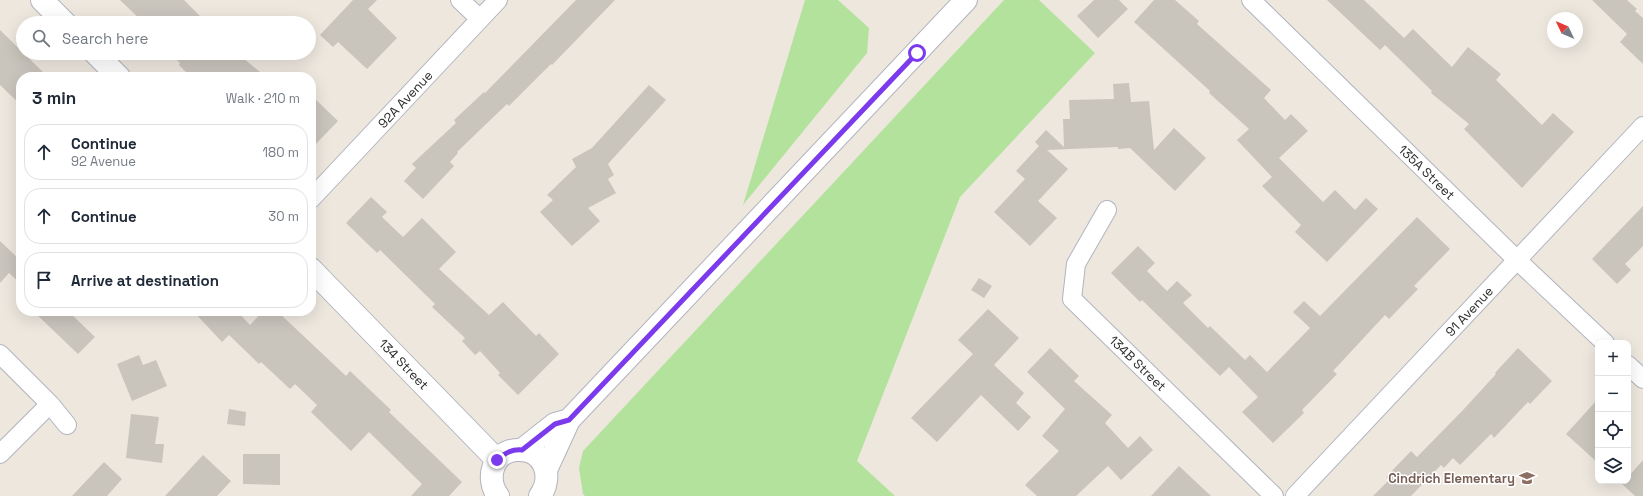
<!DOCTYPE html>
<html lang="en">
<head>
<meta charset="utf-8">
<style>
  body { margin:0; font-family:"Space Grotesk",sans-serif; background:#f2f2f3; color:#1f2937 }
  .controls { position:absolute; right:12px; bottom:12px; display:grid; overflow:hidden; border-radius:8px; box-shadow:0 4px 16px #0002 }
  .controls button { width:36px; height:36px; display:grid; place-items:center; padding:0; border:0; border-bottom:1px solid #e0e1e3; background:#fff; color:#1f2937; font:20px sans-serif }
  .compass { position:absolute; left:1547px; top:12px; width:36px; height:36px; border-radius:50%; background:#fff; box-shadow:0 4px 16px #0002; rotate:314deg }
  .stop { position:absolute; width:12px; height:12px; margin:-9px; border:3px solid #7c3aed; border-radius:50%; background:#fff }
  .stop.end { background:#7c3aed; border-color:#fff; box-shadow:0 1px 4px #0008 }
  .list { margin:0; padding:0; list-style:none }
  h2 { display:flex; justify-content:space-between; align-items:center; height:52px; margin:0; padding:0 16px; font-size:17px }
  h2 small { font-size:13px; font-weight:400; color:#747a83 }
  .list li { display:grid; grid-template-columns:26px 1fr auto; gap:12px; align-items:center; box-sizing:border-box; height:56px; margin:0 8px 8px; padding:0 8px; border:1px solid #e0e1e3; border-radius:16px }
  .list b { display:block; font-size:15px; white-space:nowrap }
  .list p { margin:0; font-size:13px; white-space:nowrap; color:#747a83 }
  .list em { font-size:13px; font-style:normal; color:#747a83 }
  .icon { flex:none; width:22px; height:22px; fill:none; stroke:currentColor; stroke-width:2; stroke-linecap:round; stroke-linejoin:round }
  .map { position:relative; flex:none; width:1643px; height:496px; overflow:hidden }
  .search { position:absolute; background:#fff; box-shadow:0 4px 16px #0002; left:16px; top:16px; width:300px; height:44px; display:flex; align-items:center; gap:10px; box-sizing:border-box; padding:0 14px; border-radius:22px; color:#747a83; font-size:15px }
  .panel { position:absolute; background:#fff; box-shadow:0 4px 16px #0002; left:16px; top:72px; width:300px; height:244px; border-radius:16px }
  .map>svg:first-child { display:block }
  .green { fill:#b2e29c }
  .building { fill:#c9c5bd }
  .lines { fill:none; stroke-linecap:round; stroke-linejoin:round }
  .street-casing { stroke:#b2b4bf; stroke-width:20 }
  .secondary-casing { stroke:#b2b4bf; stroke-width:24 }
  .street { stroke:#fff; stroke-width:18 }
  .secondary { stroke:#fff; stroke-width:22 }
  .route { stroke:#7c3aed; stroke-width:5 }
  .labels { text-anchor:middle; stroke-width:3; stroke-linejoin:round; paint-order:stroke }
  .street-label { font-size:13px; fill:#2c2c2c; stroke:#fff }
  .education-label { font-size:13px; font-weight:bold; fill:#785e54; stroke:#fff; text-anchor:end }
</style>
</head>
<body>
<div class="map">
<svg width="1643" height="496" viewBox="0 0 1643 496">
  <rect width="100%" height="100%" fill="#ede7de"/>
  <path class="green" d="M805 0H838L869 28 867 53 743 205Z
    M1004 0H1039L1095 53 960 197 857 461 895 496H585L583 494 579 468 583 451Z"/>
  <path class="building" d="M120 0H184L207 23H144Z
    M353 0H377L368 9 397 38 367 69 338 42 333 47 320 35Z
    M576 0H615L552 65 551 64 509 106 507 104 457 152 458 153 450 162 454 166 423 199 404 181 416 168 412 164 456 123 454 120 484 92 485 93Z
    M1094 0H1119L1128 9 1098 38 1077 16Z
    M1154 0H1175L1199 21 1197 24 1271 90 1264 98 1285 120 1291 114 1308 131 1279 158 1323 202 1335 190 1355 210 1366 198 1378 209 1327 262 1295 232 1301 225 1262 186 1272 177 1237 140 1249 129 1209 93 1210 91 1134 22Z
    M1327 0H1364L1404 38 1413 29 1452 67 1468 47 1501 74 1496 80 1542 125 1553 113 1574 132 1522 188 1464 129 1469 124 1431 93 1432 91 1385 45 1380 50Z
    M1592 0H1627L1637 9 1635 11 1643 18V64L1620 42 1627 34Z
    M0 30 48 77H21V105L0 85Z
    M170 53H237L266 77H191L179 65 180 63Z
    M1129 83 1131 102 1149 101 1154 150 1174 128 1206 158 1175 191 1130 148 1118 149V147L1047 150 1068 169 1038 201 1057 218 1030 246 994 212 1025 179 1016 171 1039 146 1035 142 1046 130 1064 147 1063 119H1070L1069 100 1114 99 1113 84Z
    M649 85 666 100 608 164 614 175 608 179 616 193 588 208 600 221 572 246 540 212 553 200 547 195 576 167 572 159 592 148Z
    M311 95 338 121 311 149Z
    M371 197 387 212 382 217 403 237 422 218 456 252 439 269 489 315 503 302 536 336 539 333 559 354 518 395 498 375 500 373 480 351 475 355 462 341 465 338 432 307 435 304 380 250 377 253 346 223Z
    M1643 206V246L1625 264 1631 270 1617 284 1592 259Z
    M1417 217 1450 249 1414 286 1418 289 1389 319 1385 315 1333 371 1337 374 1302 410 1304 413 1273 443 1242 412 1258 397 1229 367 1220 376 1142 300 1140 302 1111 273 1138 246 1155 263 1147 271 1167 291 1177 281 1192 295 1183 303 1208 328 1210 326 1245 360 1250 355 1267 372 1310 328 1293 312 1304 301 1320 316Z
    M0 241 21 261V284L9 273 0 283Z
    M979 278 992 286 984 298 971 290Z
    M988 309 1019 338 994 365 1024 393 1016 403 1031 417 1018 431 981 395 937 442 911 418 973 354 958 340Z
    M33 311H68L95 337 78 354Z
    M193 311H237L250 325 263 311H277L346 376 350 371 391 410 389 412 462 482 449 496H411L422 484 369 432 351 451 311 412 317 405 295 384 290 389 261 362 259 364 229 335 222 342Z
    M1050 348 1079 376 1074 381 1112 415 1105 423 1128 448 1140 436 1153 450 1121 480 1108 466 1076 496H1037L1025 485 1059 451 1042 436 1065 409 1027 372Z
    M1518 348 1552 381 1530 404 1528 402 1494 438 1491 434 1460 465 1453 458 1444 468 1441 465 1411 496H1373L1389 480 1386 477 1411 451 1417 457 1464 409 1496 374 1495 373Z
    M139 355 143 365 156 360 167 386 132 401 117 364Z
    M1598 399V463L1566 434Z
    M229 409 246 412 245 426 227 424Z
    M131 414 159 417 155 444H164L162 463 126 458Z
    M243 454H280V485L243 484Z
    M203 455 231 481 217 496H165Z
    M1643 460V496H1635L1622 484 1624 481H1628V477Z
    M104 462 122 479 107 496H72Z
    M1179 466 1211 496H1151Z"/>
  <g class="lines">
    <defs>
      <path id="street" d="M460 0 480 19
        M1251 0 1516 259 1605 343
        M311 199 498 0
        M1107 210 1076 264 1072 299 1274 496
        M0 354 50 404 67 425
        M1628 365 1643 379
        M0 454 50 404
        M1295 496 1643 126"/>
      <path id="secondary" d="M42 0 65 23
        M95 53 119 77
        M311 269 497 460
        M522 450 555 424 569 420
        M546 470 569 420 966 0
        M498 496C485 478 493 451 517 450 544 448 554 476 540 496"/>
    </defs>
    <use href="#street" class="street-casing"/>
    <use href="#secondary" class="secondary-casing"/>
    <use href="#street" class="street"/>
    <use href="#secondary" class="secondary"/>
  </g>
  <g class="lines">
    <path class="route" d="M497 460C505 453 512 449 522 450L555 424 569 420 917 53"/>
  </g>
  <defs>
    <symbol id="school-bare" viewBox="-9 -9 18 18"><path d="M0-5L7-2L0 1L-7-2ZM-4 1L0 2.5L4 1V4Q0 6-4 4Z" fill="#8d6e63" stroke="#fff" stroke-width="2.5" paint-order="stroke"/></symbol>
  </defs>
  <g fill-rule="evenodd">
    <use href="#school-bare" x="1516" y="467" width="22" height="22"/>
  </g>
  <g class="labels">
    <g class="street-label">
      <text transform="translate(405 99) rotate(-47)" y="5">92A Avenue</text>
      <text transform="translate(1427 172) rotate(44)" y="5">135A Street</text>
      <text transform="translate(1469 311) rotate(-47)" y="5">91 Avenue</text>
      <text transform="translate(1138 363) rotate(44)" y="5">134B Street</text>
      <text transform="translate(404 364) rotate(46)" y="5">134 Street</text>
    </g>
    <g class="education-label">
      <text x="1515" y="483">Cindrich Elementary</text>
    </g>
  </g>
</svg>
<div class="controls">
<button>+</button>
<button>−</button>
<button><svg class="icon" aria-label="locate" viewBox="0 0 24 24"><circle cx="12" cy="12" r="6"/><path d="M12 2v4M12 18v4M2 12h4M18 12h4"/></svg></button>
<button><svg class="icon" aria-label="layers" viewBox="0 0 24 24"><path d="M12 4l9 5-9 5-9-5zM3 14l9 5 9-5"/></svg></button>
</div>
<svg class="compass" viewBox="-18 -18 36 36"><path d="M0-13l5 13h-10z" fill="#e53935"/><path d="M0 13l5-13h-10z" fill="#747a83"/></svg>
<div class="stop" style="left:917px;top:53px"></div>
<div class="stop end" style="left:497px;top:460px"></div>
<div class="search"><svg class="icon" aria-label="search" viewBox="0 0 24 24"><circle cx="10" cy="10" r="6"/><path d="M15 15l6 6"/></svg>Search here</div>
<section class="panel">
<h2>3 min<small>Walk · 210 m</small></h2>
<ul class="list">
<li><svg class="icon" aria-label="ahead" viewBox="0 0 24 24"><path d="M12 20V5M6 11l6-6 6 6"/></svg><div><b>Continue</b><p>92 Avenue</p></div><em>180 m</em></li>
<li><svg class="icon" aria-label="ahead" viewBox="0 0 24 24"><path d="M12 20V5M6 11l6-6 6 6"/></svg><div><b>Continue</b></div><em>30 m</em></li>
<li><svg class="icon" aria-label="arrive" viewBox="0 0 24 24"><path d="M6 21V4h12l-3 4 3 4H6"/></svg><div><b>Arrive at destination</b></div></li>
</ul>
</section>
</div>
</body>
</html>
